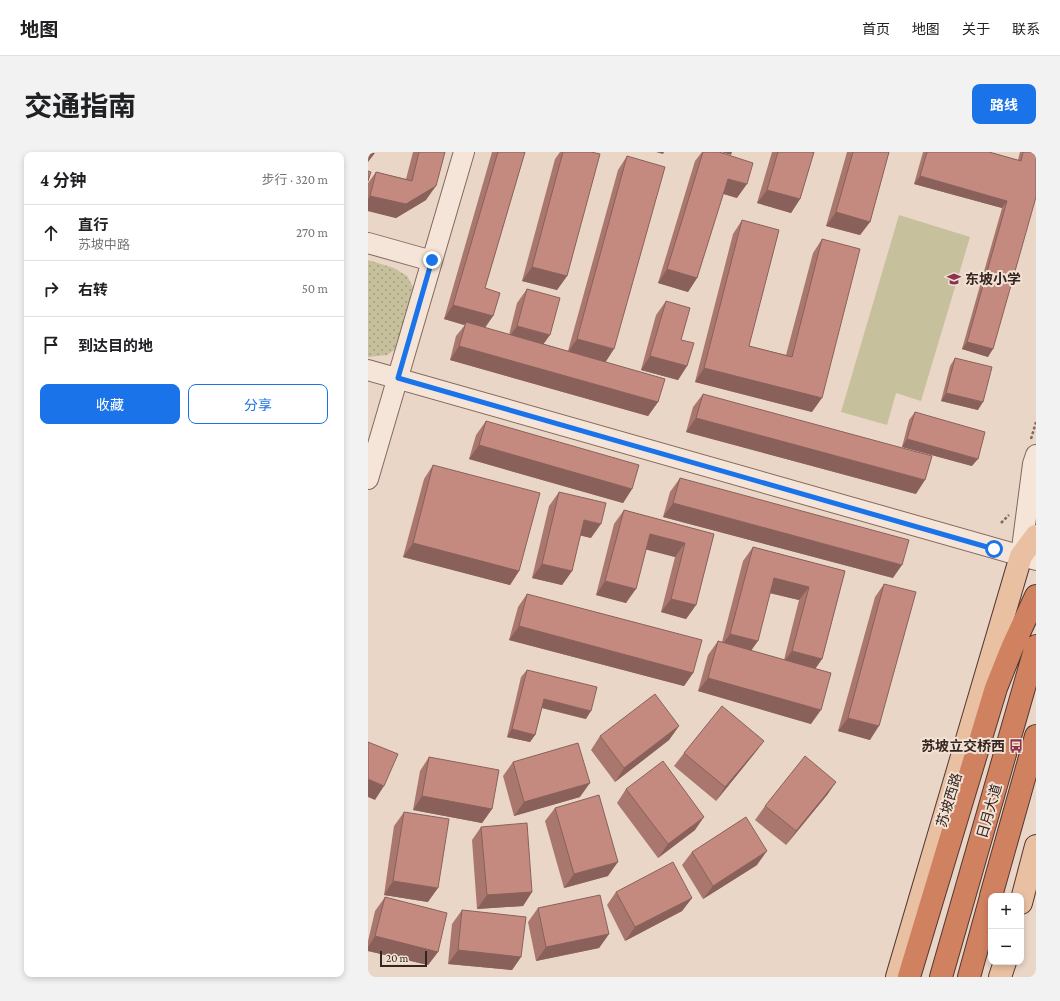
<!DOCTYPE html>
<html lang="zh">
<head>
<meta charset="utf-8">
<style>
  body { margin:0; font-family:"Crimson Pro","Noto Sans SC",serif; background:#f2f2f2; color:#202124 }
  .controls { position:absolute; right:12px; bottom:12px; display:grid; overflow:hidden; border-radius:8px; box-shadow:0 2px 6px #0003 }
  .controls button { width:36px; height:36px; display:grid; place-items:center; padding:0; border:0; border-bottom:1px solid #e0e0e0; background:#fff; color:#202124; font:20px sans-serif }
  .scale { position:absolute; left:12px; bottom:10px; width:47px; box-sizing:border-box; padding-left:4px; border:2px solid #352520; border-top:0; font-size:11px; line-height:14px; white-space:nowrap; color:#352520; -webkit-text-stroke:3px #f2e2d5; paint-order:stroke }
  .stop { position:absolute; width:12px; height:12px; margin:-9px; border:3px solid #1a73e8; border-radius:50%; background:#fff }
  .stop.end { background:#1a73e8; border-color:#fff; box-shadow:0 1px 4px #0008 }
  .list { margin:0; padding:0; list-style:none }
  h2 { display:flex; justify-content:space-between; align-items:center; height:52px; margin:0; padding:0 16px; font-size:17px }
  h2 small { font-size:13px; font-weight:400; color:#757577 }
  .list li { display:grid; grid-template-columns:26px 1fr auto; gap:12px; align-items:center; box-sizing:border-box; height:56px; padding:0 16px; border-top:1px solid #e0e0e0 }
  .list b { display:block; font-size:15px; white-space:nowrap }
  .list p { margin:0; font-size:13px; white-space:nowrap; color:#757577 }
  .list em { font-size:13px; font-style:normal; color:#757577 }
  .actions { display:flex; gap:8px; padding:12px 16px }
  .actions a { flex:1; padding:9px 0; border:1px solid #1a73e8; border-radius:8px; text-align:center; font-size:14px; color:#1a73e8 }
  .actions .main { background:#1a73e8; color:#fff }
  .icon { flex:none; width:22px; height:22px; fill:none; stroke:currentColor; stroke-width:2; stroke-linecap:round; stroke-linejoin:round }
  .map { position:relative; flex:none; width:668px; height:825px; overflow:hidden; border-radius:8px }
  header { display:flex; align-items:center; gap:24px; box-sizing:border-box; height:56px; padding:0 20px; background:#fff; border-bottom:1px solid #e0e0e0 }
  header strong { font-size:19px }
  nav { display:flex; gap:22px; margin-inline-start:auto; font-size:14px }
  .intro { display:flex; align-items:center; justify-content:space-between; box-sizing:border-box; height:96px; padding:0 24px }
  h1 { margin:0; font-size:28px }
  .button { padding:10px 18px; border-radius:8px; background:#1a73e8; color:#fff; font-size:14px; font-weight:700 }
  main { display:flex; gap:24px; padding:0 24px }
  aside { flex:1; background:#fff; border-radius:8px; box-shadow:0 2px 6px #0003 }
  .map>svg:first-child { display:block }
  .green { fill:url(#green-dots) }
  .pitch { fill:#c7c09c }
  .pier { fill:#ead6c7 }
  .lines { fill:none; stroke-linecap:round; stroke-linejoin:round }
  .minor-casing { stroke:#84685e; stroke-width:22 }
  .major-casing { stroke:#523832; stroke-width:24 }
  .highway-casing { stroke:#523832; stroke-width:24 }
  .path { stroke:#84685e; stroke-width:2.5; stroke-dasharray:3 2; stroke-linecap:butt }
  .minor { stroke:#f5e5d9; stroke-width:20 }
  .major { stroke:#e9c0a2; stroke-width:22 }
  .highway { stroke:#d08160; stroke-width:22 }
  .wall { fill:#a9776e; fill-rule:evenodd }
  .shaded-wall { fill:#89615a }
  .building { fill:#c48a80; stroke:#89615a }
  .route { stroke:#1a73e8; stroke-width:5 }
  .labels { text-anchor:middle; stroke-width:4; stroke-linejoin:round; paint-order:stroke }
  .poi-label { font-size:14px; font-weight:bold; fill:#352520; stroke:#f2e2d5; text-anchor:start }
  .street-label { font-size:14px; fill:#352520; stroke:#f2e2d5 }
</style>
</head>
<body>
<header>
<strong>地图</strong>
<nav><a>首页</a><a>地图</a><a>关于</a><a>联系</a></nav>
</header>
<div class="intro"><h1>交通指南</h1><a class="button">路线</a></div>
<main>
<aside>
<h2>4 分钟<small>步行 · 320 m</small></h2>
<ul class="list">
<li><svg class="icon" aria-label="ahead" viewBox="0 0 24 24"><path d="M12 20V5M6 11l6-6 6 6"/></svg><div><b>直行</b><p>苏坡中路</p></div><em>270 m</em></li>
<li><svg class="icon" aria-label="right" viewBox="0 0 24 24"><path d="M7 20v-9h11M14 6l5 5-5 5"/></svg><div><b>右转</b></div><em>50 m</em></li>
<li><svg class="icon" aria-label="arrive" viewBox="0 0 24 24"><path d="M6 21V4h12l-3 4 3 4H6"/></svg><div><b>到达目的地</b></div></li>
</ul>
<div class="actions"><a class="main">收藏</a><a>分享</a></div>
</aside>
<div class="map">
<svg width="668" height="825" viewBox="0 0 668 825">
  <defs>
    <pattern id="green-dots" width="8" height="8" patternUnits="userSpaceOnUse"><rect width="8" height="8" fill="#c7c09c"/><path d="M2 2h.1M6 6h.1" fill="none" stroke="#a29c7f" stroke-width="1.8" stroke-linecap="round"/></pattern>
  </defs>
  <rect width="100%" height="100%" fill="#ead6c7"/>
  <path class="green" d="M0 108 26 116 39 124 46 137 28 197 19 203 0 205Z"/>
  <path class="pitch" d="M531 63 602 85 553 249 528 241 519 273 473 260Z"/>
  <path class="pier" d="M668 780V809L664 825H528L529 823 623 794V810H653V785Z"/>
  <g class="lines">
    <defs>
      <path id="minor" d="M0 91 64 109
        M0 218 668 408
        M0 327 96 0
        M653 404 665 312 668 303"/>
      <path id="major" d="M653 751 668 694
        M529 825 653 404 668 384
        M632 825 637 810"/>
      <path id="highway" d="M623 744 668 584
        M541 825 628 536 644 496 668 444
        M573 825 668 494
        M601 825 623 745"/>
    </defs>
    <use href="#minor" class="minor-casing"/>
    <use href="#major" class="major-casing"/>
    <use href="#highway" class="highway-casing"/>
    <path class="path" d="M663 287 668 270
      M633 371 641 363"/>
    <use href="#minor" class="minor"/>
    <use href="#major" class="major"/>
    <use href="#highway" class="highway"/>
  </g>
  <path class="wall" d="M45 0H77L58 48 28 66 0 59V31L8 20 38 27Z
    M124 0H157L117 136 125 164 117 176 141 183 149 151 159 137 176 192 200 199 250 18 259 4 237 210 290 250 280 264 82 208 88 184 97 173 76 167Z
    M192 0H223L199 124 189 138 154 129 187 7Z
    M334 0H351L369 46 355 42 329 126 320 140 290 131 327 9Z
    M404 0H446L432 47 423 61 389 51Z
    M479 0H521L502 70 492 83 458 74Z
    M555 0H621L650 8 652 0H668L620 205 594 197 634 56 546 32Z
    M374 68 381 194 418 203 445 101 454 87 444 260 327 230 365 82Z
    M298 149 313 188 319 214 310 228 273 218 288 163Z
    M587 206 610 258 573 249 582 214Z
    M335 242 548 342 318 280 325 255Z
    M547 260 604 314 534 295 541 268Z
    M118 269 264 337 255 351 101 307 108 283Z
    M65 313 151 419 142 433 35 405 56 327Z
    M312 326 525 426 295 365 302 340Z
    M191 340 223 386 212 383 204 419 194 433 164 426 181 354Z
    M256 358 346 382 328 453 318 467 293 460 307 405 278 397 258 451 228 443 246 372Z
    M385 395 477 419 454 507 447 517 443 572 330 539 340 503 350 489 354 490 375 409ZM402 441 431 448 416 508 383 499Z
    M516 432 502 588 470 579 507 445Z
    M159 442 325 521 316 534 141 488 150 455Z
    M159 518 218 567 174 556 167 583 162 590 139 585 153 525Z
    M311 574 301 588 247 630 223 598 232 584Z
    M396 589 386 602 348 649 306 614 316 601Z
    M61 605 124 657 114 671 45 658 52 619Z
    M145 610 212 645 146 664 135 624Z
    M468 630 459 643 418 693 387 668 397 654Z
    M258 637 327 678 290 706 249 651Z
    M187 656 240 724 196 736 177 669Z
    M36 660 60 750 16 743 26 674Z
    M113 675 164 740 155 754 109 757 104 688Z
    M324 700 389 713 335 747 314 713Z
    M248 740 324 746 314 759 257 789 239 753Z
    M17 745 70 800 60 813 0 799V789L7 759Z
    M170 756 241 782 231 796 168 809 160 770Z
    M94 758 153 805 144 818 80 812 84 772Z"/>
  <path class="shaded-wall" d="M0 0 7 1 0 10Z
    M288 0H296L295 2Z
    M353 0H364L363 3Z
    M552 24 639 49 634 56 546 32Z
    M360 27 379 32 369 46 350 40Z
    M68 34 58 48 28 66 0 59V47L2 44Z
    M399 38 432 47 423 61 389 51Z
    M468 60 502 70 492 83 458 74Z
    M164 115 199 124 189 138 154 129Z
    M299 117 329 126 320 140 290 131Z
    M85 153 125 164 115 178 98 170 96 173 76 167Z
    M149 174 182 183 172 197 139 188Z
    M209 187 246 197 237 211 200 200Z
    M599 190 625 197 620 205 594 197Z
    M91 194 290 250 280 264 82 208Z
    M282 204 319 214 310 228 273 218Z
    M336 216 454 246 444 260 327 230Z
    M578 241 615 250 610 258 573 249Z
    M328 266 557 328 548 342 318 280Z
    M539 287 610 307 604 314 534 295Z
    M111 293 264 337 255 351 101 307Z
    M305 351 534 413 525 426 295 365Z
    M216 368 233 372 223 386 206 382Z
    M282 382 317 391 307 405 272 396Z
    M45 391 151 419 142 433 35 405Z
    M174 412 204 419 194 433 164 426Z
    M406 426 441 435 431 448 397 440Z
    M237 429 268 437 258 451 228 443Z
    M303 447 328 453 318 467 293 460Z
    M151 474 325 521 316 534 141 488Z
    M362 482 390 489 380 503 352 496Z
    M424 499 454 507 445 520 414 512Z
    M340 526 453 558 443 572 330 539Z
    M176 547 223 559 218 567 170 555Z
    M480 566 511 574 502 588 470 579Z
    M311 574 301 588 247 630 256 616Z
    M144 577 167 583 162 590 139 585Z
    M396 589 386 602 348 649 357 635Z
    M0 627 16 634 7 648 0 645Z
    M468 630 459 643 418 693 428 679Z
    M222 631 212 645 146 664 156 650Z
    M54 644 124 657 114 671 45 658Z
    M336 665 327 678 290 706 300 692Z
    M399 699 389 713 335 747 345 734Z
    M250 710 240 724 196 736 206 722Z
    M25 729 70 736 60 750 16 743Z
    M164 740 155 754 109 757 119 743Z
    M324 746 314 759 257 789 267 775Z
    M241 782 231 796 168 809 178 795Z
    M7 784 70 800 60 813 0 799V795Z
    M90 798 153 805 144 818 80 812Z"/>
  <path class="building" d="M51 0H77L68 34 38 52 2 44 8 20 44 29Z
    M130 0H157L117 136 132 141 125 164 85 153Z
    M195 0H223L232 2 199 124 164 115Z
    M335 0H351L385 11 379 32 360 27 329 126 299 117Z
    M410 0H446L432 47 399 38Z
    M485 0H521L502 70 468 60Z
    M559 0H621L653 9 655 0H668V45L625 197 599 190 639 49 552 24Z
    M259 4 297 15 246 197 209 187Z
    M0 19 3 20 0 29Z
    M374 68 411 78 381 194 424 205 454 87 492 97 454 246 336 216Z
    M159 137 192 146 182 183 149 174Z
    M298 149 322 156 313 188 326 191 319 214 282 204Z
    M98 170 297 227 290 250 91 194Z
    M587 206 624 215 615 250 578 241Z
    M335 242 564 304 557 328 328 266Z
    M547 260 617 280 610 307 539 287Z
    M118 269 271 313 264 337 111 293Z
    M65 313 172 341 151 419 45 391Z
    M312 326 541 388 534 413 305 351Z
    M191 340 238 351 233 372 216 368 204 419 174 412Z
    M256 358 346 382 328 453 303 447 317 391 282 382 268 437 237 429Z
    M385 395 477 419 454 507 424 499 441 435 406 426 390 489 362 482Z
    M516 432 548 440 511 574 480 566Z
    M159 442 334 488 325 521 151 474Z
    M350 489 463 521 453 558 340 526Z
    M159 518 229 535 223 559 176 547 167 583 144 577Z
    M287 542 311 574 256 616 232 584Z
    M354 554 396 589 357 635 316 601Z
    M0 590 30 602 16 634 0 627Z
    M210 591 222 631 156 650 145 610Z
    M437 604 468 630 428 679 397 654Z
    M61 605 131 618 124 657 54 644Z
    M295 609 336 665 300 692 258 637Z
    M231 643 250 710 206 722 187 656Z
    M36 660 81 667 70 736 25 729Z
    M378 665 399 699 345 734 324 700Z
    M159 671 164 740 119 743 113 675Z
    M305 710 324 746 267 775 248 740Z
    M232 743 241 782 178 795 170 756Z
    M17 745 79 761 70 800 7 784Z
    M94 758 158 765 153 805 90 798Z"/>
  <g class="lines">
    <path class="route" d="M64 108 30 226 626 397"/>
  </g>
  <defs>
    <symbol id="school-bare" viewBox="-9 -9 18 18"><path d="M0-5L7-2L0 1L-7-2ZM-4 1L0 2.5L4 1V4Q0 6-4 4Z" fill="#8c344d" stroke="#f2e2d5" stroke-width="2.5" paint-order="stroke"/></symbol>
    <symbol id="bus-bare" viewBox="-9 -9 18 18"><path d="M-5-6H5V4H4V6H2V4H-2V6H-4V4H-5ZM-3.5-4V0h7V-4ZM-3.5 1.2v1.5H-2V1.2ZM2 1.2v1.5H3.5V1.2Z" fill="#8c344d" stroke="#f2e2d5" stroke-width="2.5" paint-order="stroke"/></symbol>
  </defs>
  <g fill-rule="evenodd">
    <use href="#school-bare" x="576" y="117" width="20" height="20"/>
    <use href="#bus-bare" x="638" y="584" width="20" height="20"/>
  </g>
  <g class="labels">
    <g class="poi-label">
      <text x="597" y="132">东坡小学</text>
      <text x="637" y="599" text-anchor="end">苏坡立交桥西</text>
    </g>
    <g class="street-label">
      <text transform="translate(581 648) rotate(-73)" y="5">苏坡西路</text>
      <text transform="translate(621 659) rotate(-74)" y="5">日月大道</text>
    </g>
  </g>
</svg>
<div class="controls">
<button>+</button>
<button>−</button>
</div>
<div class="scale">20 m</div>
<div class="stop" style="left:626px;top:397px"></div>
<div class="stop end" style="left:64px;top:108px"></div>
</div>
</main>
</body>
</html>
